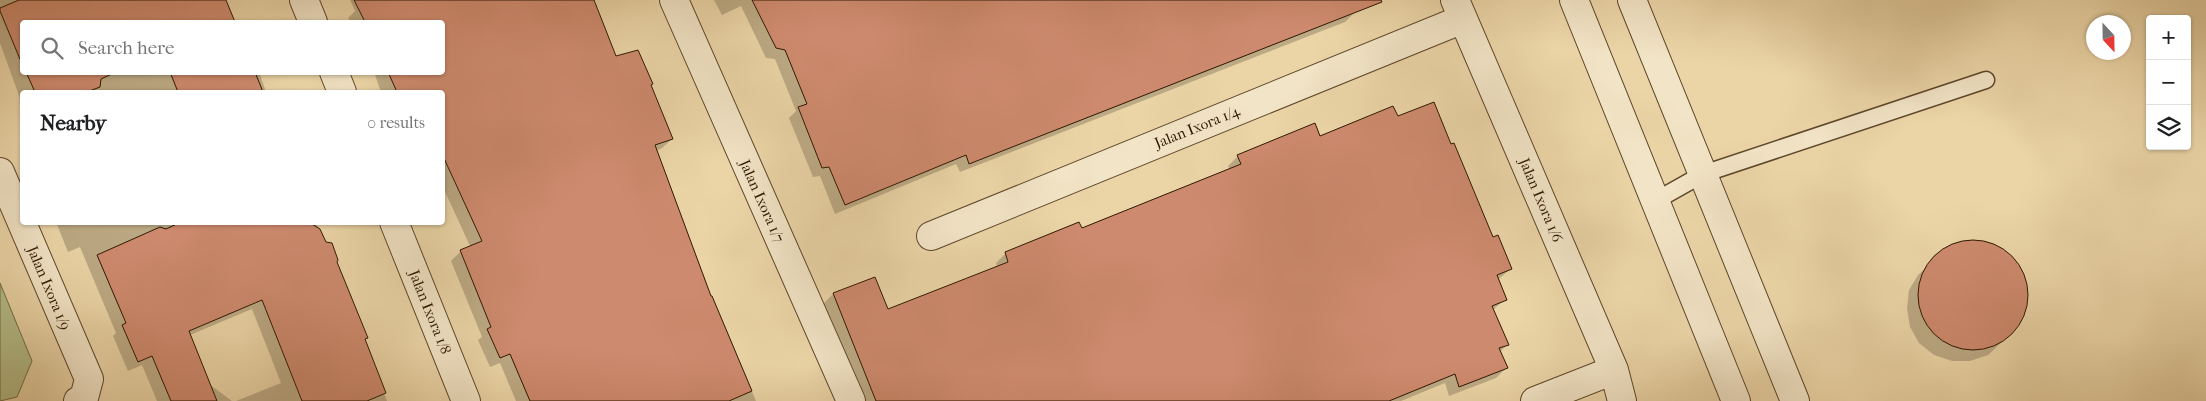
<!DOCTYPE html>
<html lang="en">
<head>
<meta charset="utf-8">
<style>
  body { margin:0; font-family:"IM FELL French Canon",serif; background:#f6f6f6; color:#202124 }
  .controls { position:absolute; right:15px; top:15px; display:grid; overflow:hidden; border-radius:5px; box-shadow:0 1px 4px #0004 }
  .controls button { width:45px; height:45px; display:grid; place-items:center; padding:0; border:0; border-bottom:1px solid #e0e0e0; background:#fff; color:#202124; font:25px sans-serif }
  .compass { position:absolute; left:2086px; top:15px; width:45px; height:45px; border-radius:50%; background:#fff; box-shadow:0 1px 4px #0004; rotate:158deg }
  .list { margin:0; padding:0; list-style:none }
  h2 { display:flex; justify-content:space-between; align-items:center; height:65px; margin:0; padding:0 20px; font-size:21px }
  h2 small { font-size:16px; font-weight:400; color:#757577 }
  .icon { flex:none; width:28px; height:28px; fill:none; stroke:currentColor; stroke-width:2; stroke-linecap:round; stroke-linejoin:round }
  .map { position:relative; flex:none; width:2206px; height:401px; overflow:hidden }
  .search { position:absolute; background:#fff; box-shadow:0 1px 4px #0004; left:20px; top:20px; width:425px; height:55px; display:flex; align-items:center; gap:12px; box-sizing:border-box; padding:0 18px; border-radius:5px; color:#757577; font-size:19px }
  .panel { position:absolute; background:#fff; box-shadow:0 1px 4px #0004; left:20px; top:90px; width:425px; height:135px; border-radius:5px }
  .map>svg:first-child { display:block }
  .green { fill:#b5be89; stroke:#726a44 }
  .shadow { fill:#0003 }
  .building { fill:#ce8a6e; stroke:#2e1700 }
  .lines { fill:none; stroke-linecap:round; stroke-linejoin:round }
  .service-casing { stroke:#5d462a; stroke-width:19 }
  .minor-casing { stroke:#5d462a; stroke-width:30 }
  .service { stroke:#f2e4c6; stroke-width:16 }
  .minor { stroke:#f2e4c6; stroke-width:28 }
  .labels { text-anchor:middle; stroke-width:4; stroke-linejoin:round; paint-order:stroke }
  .street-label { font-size:15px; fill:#2e1700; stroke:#f2e4c6 }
</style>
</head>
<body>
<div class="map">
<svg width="2206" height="401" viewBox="0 0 2206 401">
  <rect width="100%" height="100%" fill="#ebd5a7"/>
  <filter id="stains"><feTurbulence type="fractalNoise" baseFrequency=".004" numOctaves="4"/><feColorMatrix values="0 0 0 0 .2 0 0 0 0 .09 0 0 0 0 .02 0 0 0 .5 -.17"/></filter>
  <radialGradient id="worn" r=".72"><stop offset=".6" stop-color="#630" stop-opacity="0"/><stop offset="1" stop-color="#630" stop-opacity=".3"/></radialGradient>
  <path class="green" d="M0 283 32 361 17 397 0 401Z"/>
  <path class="shadow" d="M0 0H225L234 22H22V72H259L266 92H22V104L0 43Z
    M350 0H593L615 58 650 86 672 139 662 148 656 151 710 298 712 297 756 401H516L500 363 490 367 478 340 482 337 451 261 461 251 470 246 442 185V92H381L374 72H442V22H351L348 18 355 11Z
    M714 0H1350L1355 12 1345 22 960 172 956 164 835 214 820 176 813 177 789 118 796 111 775 59 766 58 741 6 722 15Z
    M1397 118 1492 238 1510 269 1498 280 1505 299 1493 310 1507 345 1499 353 1506 368 1496 378 1449 396 1445 383 1401 401H861L823 304 833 294 875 278 888 311 997 267 996 263 1006 253 1081 230 1230 170 1228 166 1238 156Z
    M56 222H315L335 262 366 338 364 340 387 401H236L281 383 252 309 190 335 209 384 232 401H157L142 365 128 371 113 336 116 333 80 247 68 252Z
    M1976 241 1992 245 2008 254 2019 266 2026 282 2027 299 2024 315 2015 330 1988 355 1970 361H1952L1934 355 1919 343 1910 327 1907 308 1909 290 1918 275 1944 251 1959 243Z"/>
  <path class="building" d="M19 0H226L235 22H22V64L0 11V8Z
    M354 0H594L616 56 638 50 653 84 651 85 673 139 655 145 711 296H712L752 391 729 401H530L510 354 500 358 487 329 491 327 460 250 482 241 442 154V92H397L388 72H442V22H365Z
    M752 0H1381L1382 2 969 164 966 155 845 205 829 167 822 168 798 107 807 104 785 50 776 48Z
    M26 72H116L101 79 100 87 87 92H35Z
    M170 72H255L263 92H178Z
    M1434 102 1451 144 1454 143 1493 237 1498 235 1512 269 1497 275 1507 300 1492 306 1509 345 1499 348 1508 368 1459 387 1455 374 1389 401H876L833 293 875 277 888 309 1008 262 1005 252 1079 222 1082 228 1241 164 1237 155 1315 123 1320 136 1393 106 1398 116Z
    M181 222H309L320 229 326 242 332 243 338 260 337 262 368 338 365 339 386 393 367 401H302L262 300 189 331 217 401H171L152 356 138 362 122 325 126 323 97 255 160 227 166 229Z
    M1918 295a55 55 0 1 1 110 0a55 55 0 1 1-110 0Z"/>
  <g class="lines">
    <defs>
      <path id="service" d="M1655 201 1703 174 1986 80"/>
      <path id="minor" d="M304 0 313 22
        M674 0 851 401
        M1455 0 1614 370 1622 401
        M1574 0 1736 401
        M1632 0 1795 401
        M334 72 342 92
        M0 172 89 379 84 398 78 401
        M394 222 466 401
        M931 236 1463 19
        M1535 401 1614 370"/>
    </defs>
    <use href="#service" class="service-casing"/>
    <use href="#minor" class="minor-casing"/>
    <use href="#service" class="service"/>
    <use href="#minor" class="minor"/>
  </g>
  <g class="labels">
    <g class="street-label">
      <text transform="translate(1197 127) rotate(-22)" y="5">Jalan Ixora 1/4</text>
      <text transform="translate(1541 200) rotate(67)" y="5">Jalan Ixora 1/6</text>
      <text transform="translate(762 201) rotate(66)" y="5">Jalan Ixora 1/7</text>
      <text transform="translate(49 288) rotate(67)" y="5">Jalan Ixora 1/9</text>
      <text transform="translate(430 312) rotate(68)" y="5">Jalan Ixora 1/8</text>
    </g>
  </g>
  <rect width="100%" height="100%" filter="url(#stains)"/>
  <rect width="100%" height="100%" fill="url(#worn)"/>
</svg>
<div class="controls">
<button>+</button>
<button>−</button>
<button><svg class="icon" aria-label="layers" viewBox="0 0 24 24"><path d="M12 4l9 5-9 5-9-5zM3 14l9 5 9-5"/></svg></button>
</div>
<svg class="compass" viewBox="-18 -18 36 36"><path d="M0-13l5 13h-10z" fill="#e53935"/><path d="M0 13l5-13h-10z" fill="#757577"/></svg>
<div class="search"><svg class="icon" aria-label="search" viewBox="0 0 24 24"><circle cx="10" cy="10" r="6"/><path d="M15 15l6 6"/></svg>Search here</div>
<section class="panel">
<h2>Nearby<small>0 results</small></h2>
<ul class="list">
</ul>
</section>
</div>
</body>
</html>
